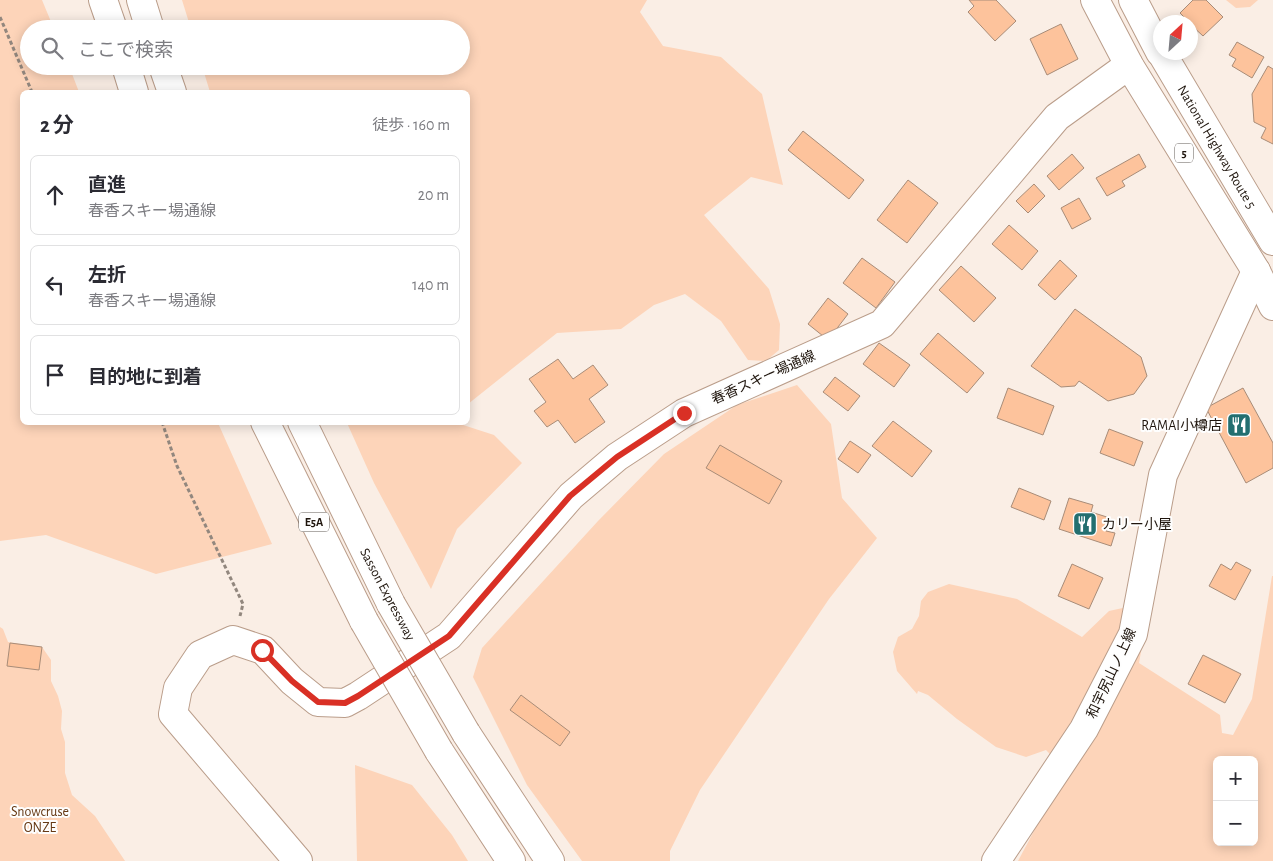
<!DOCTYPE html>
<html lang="ja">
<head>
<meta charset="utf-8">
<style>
  body { margin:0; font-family:"Alegreya Sans","Noto Sans JP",sans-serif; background:#f2f2f3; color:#2b2b33 }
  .controls { position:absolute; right:15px; bottom:15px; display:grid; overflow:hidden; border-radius:8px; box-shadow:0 2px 12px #0003 }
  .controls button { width:45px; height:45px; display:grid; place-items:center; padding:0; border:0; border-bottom:1px solid #e1e1e2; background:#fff; color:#2b2b33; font:25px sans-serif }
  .compass { position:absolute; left:1153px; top:15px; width:45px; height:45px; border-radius:50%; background:#fff; box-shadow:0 2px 12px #0003; rotate:26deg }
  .stop { position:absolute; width:15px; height:15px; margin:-11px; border:4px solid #d93025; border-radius:50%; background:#fff }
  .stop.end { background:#d93025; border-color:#fff; box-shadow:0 1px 5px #0008 }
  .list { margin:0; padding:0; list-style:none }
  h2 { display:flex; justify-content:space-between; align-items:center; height:65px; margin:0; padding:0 20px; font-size:21px }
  h2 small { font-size:16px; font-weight:400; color:#7c7c81 }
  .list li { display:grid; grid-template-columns:32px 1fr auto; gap:15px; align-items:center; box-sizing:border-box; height:80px; margin:0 10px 10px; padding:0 10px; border:1px solid #e1e1e2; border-radius:8px }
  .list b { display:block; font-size:19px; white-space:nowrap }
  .list p { margin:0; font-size:16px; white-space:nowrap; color:#7c7c81 }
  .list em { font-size:16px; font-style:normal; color:#7c7c81 }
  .icon { flex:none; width:28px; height:28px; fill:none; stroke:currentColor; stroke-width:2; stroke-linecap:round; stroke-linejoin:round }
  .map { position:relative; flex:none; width:1273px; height:861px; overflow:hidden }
  .search { position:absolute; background:#fff; box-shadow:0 2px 12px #0003; left:20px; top:20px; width:450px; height:55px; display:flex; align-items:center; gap:12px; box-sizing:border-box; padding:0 18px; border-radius:28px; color:#7c7c81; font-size:19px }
  .panel { position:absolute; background:#fff; box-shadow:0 2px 12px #0003; left:20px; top:90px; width:450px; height:335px; border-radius:8px }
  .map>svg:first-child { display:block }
  .green { fill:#fdd4b9; fill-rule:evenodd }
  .building { fill:#fdc39c; stroke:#a88c78 }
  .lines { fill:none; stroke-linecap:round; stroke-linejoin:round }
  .minor-casing { stroke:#ba9d8a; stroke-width:30 }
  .trunk-casing { stroke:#ba9d8a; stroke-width:30 }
  .motorway-casing { stroke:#ba9d8a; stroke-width:30 }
  .path { stroke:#92877e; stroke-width:3; stroke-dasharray:4 2.5; stroke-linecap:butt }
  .minor { stroke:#fff; stroke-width:28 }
  .trunk { stroke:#fff; stroke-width:28 }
  .motorway { stroke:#fff; stroke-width:28 }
  .motorway-bridge-casing { stroke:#ba9d8a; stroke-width:30; stroke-linecap:butt }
  .motorway-bridge { stroke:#fff; stroke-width:28 }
  .route { stroke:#d93025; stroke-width:6 }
  .labels { text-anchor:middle; stroke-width:4; stroke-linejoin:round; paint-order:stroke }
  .shield { fill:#fefefe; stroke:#615a55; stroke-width:1 }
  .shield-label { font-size:12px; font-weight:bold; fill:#1e140c }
  .street-label { font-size:14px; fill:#1e140c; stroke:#fefefe }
  .poi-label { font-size:14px; fill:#1e140c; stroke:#fefefe; text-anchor:end }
  .park-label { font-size:14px; fill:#673a15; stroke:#fefefe }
</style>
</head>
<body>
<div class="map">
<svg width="1273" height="861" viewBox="0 0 1273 861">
  <rect width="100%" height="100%" fill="#faeee5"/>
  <path class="green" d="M0 0H42L54 29H29V66H69L79 92H22V422L218 423 272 544 156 574 46 535 0 541Z
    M182 0H647L640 12 663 46 721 57 762 94 783 185 751 177 704 215 769 289 780 324 779 350 766 361 748 360 721 321 685 294 654 305 621 329 557 333 468 404V92H210L202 66H461V29H191Z
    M1226 0H1258L1250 7 1236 8Z
    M797 385 831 424 842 498 877 538 829 599 700 790 670 851V861H582L527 785 473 677 482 648 598 521 664 454 737 405Z
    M347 423H457L494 435 522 463 457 529 431 589 374 483Z
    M1272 576H1273V861H1018L1066 771 1046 750 1026 757 996 747 957 719 928 695 918 691 917 694 897 671 893 652 898 637 912 629 919 616 921 601 928 592 949 584 1017 599 1082 637 1109 611 1150 602 1139 663 1220 715 1222 733 1233 735 1252 699ZM1217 760H1254V842H1217Z
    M0 627 3 629 8 642 42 647 51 660V681L58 696 62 711 61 729 65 742V773L72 795 95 816 125 861H0Z
    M355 765 412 785 452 835 468 861H357Z"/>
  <path class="building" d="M969 0H996L1016 21 995 41 968 12 974 6Z
    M1193 0H1206L1223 17 1203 36 1190 24V22H1189L1180 13Z
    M1061 24 1078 59 1047 75 1030 39Z
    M1237 42 1264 57 1252 78 1232 66 1236 59 1229 55Z
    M1268 66 1273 69V144L1261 138 1266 128 1254 122 1252 94Z
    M803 131 864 180 849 199 788 150Z
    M1072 154 1084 168 1059 190 1047 176Z
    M1139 154 1146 167 1122 181 1125 186 1107 196 1096 178Z
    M908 180 938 203 907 243 877 220Z
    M1034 184 1045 196 1028 213 1016 201Z
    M1079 198 1091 219 1072 229 1061 208Z
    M1009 225 1038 251 1022 270 992 244Z
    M862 258 895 282 876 308 843 283Z
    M1060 260 1077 276 1055 300 1038 285Z
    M961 266 996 298 974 322 939 290Z
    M828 298 848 314 828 340 808 324Z
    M1075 309 1141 357 1147 376 1134 394 1108 401 1079 381 1075 386 1061 387 1031 366Z
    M938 333 984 373 967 393 920 354Z
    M879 343 910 365 894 387 863 364Z
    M558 359 573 379 593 365 608 385 589 399 605 422 575 443 558 420 547 427 534 411 546 402 529 379Z
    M835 377 860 396 848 411 823 392Z
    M1008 388 1054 406 1043 435 997 418Z
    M1243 388 1273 443V468L1246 483 1206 408Z
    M893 421 932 451 912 477 872 446Z
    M1109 429 1143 442 1134 466 1100 453Z
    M850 441 871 455 858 473 838 459Z
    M720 445 782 481 769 504 706 468Z
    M1019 488 1051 501 1044 520 1011 507Z
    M1069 498 1093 505 1091 512 1110 518 1106 531 1115 533 1111 546 1059 529Z
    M1236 562 1251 570 1235 600 1209 586 1221 564 1231 570Z
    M1072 564 1103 578 1089 609 1058 596Z
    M10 643 42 647 39 670 7 666Z
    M1203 655 1241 674 1225 703 1188 684Z
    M521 695 570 732 560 746 510 710Z"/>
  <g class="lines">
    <defs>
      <path id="minor" d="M298 861 173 714 178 688 200 655 233 640 263 650 292 681 318 702 345 703 358 696 449 636 571 496 617 457 684 413 882 324 1057 117 1129 65
        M996 861 1084 729 1133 634 1163 475 1256 271"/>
      <g id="trunk">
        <path d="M1095 0 1129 65 1256 271 1273 306"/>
        <path d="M1133 0 1160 52"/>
        <path id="s1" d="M1161 52 1273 241"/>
      </g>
      <path id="motorway" d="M103 0 113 29
        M141 0 150 29
        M126 66 134 92
        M163 66 172 92
        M265 422 364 621
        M302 422 391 604
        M466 733 550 861
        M439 751 511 861"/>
    </defs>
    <use href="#minor" class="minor-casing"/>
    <use href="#trunk" class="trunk-casing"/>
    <use href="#motorway" class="motorway-casing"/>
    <path class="path" d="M0 17 32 92
      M162 422 177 466 243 604 240 616"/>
    <use href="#minor" class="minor"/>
    <use href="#trunk" class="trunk"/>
    <use href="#motorway" class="motorway"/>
    <defs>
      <path id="motorway-bridge" d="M391 604 466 733
        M364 621 439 751"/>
    </defs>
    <use href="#motorway-bridge" class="motorway-bridge-casing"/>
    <use href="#motorway-bridge" class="motorway-bridge"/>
  </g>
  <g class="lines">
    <path class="route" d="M262 650 292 681 318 702 345 703 358 696 449 636 570 496 617 457 684 413"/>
  </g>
  <defs>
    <symbol id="restaurant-square" viewBox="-11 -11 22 22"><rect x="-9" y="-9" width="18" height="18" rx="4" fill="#236f70" stroke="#fefefe"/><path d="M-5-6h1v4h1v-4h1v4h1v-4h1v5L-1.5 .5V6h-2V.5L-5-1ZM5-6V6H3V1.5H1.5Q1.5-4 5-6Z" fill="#fff"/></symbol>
  </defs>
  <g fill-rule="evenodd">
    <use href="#restaurant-square" x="1225" y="411" width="28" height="28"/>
    <use href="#restaurant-square" x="1071" y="510" width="28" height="28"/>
  </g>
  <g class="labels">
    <g class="shield">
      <rect x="1175" y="143.5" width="18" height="19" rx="4"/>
      <rect x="299" y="512.5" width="30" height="19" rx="4"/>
    </g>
    <g class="shield-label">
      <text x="1184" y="157">5</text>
      <text x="314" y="526">E5A</text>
    </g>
    <g class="street-label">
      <text dy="5" stroke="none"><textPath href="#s1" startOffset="110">National Highway Route 5</textPath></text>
      <text transform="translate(763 377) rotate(-24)" y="5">春香スキー場通線</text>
      <text transform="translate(388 594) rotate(62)" y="5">Sasson Expressway</text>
      <text transform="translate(1111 673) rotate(-65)" y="5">和宇尻山ノ上線</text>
    </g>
    <g class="poi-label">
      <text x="1222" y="430">RAMAI小樽店</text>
      <text x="1102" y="529" text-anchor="start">カリー小屋</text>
    </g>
    <g class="park-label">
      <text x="40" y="816">Snowcruse<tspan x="40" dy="16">ONZE</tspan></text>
    </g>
  </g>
</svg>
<div class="controls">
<button>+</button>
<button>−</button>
</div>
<svg class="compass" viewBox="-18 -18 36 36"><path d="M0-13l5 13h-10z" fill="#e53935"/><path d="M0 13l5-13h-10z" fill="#7c7c81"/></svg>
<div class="stop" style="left:262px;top:650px"></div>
<div class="stop end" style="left:684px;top:413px"></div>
<div class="search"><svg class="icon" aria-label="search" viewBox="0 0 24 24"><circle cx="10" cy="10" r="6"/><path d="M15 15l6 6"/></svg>ここで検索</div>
<section class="panel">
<h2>2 分<small>徒歩 · 160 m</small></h2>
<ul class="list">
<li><svg class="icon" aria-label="ahead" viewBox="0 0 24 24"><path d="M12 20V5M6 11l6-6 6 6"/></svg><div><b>直進</b><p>春香スキー場通線</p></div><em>20 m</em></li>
<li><svg class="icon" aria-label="left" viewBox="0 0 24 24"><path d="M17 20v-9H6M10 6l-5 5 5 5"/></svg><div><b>左折</b><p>春香スキー場通線</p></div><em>140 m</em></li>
<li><svg class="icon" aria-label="arrive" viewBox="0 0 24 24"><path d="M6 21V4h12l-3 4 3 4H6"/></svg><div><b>目的地に到着</b></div></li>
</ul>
</section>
</div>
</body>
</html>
